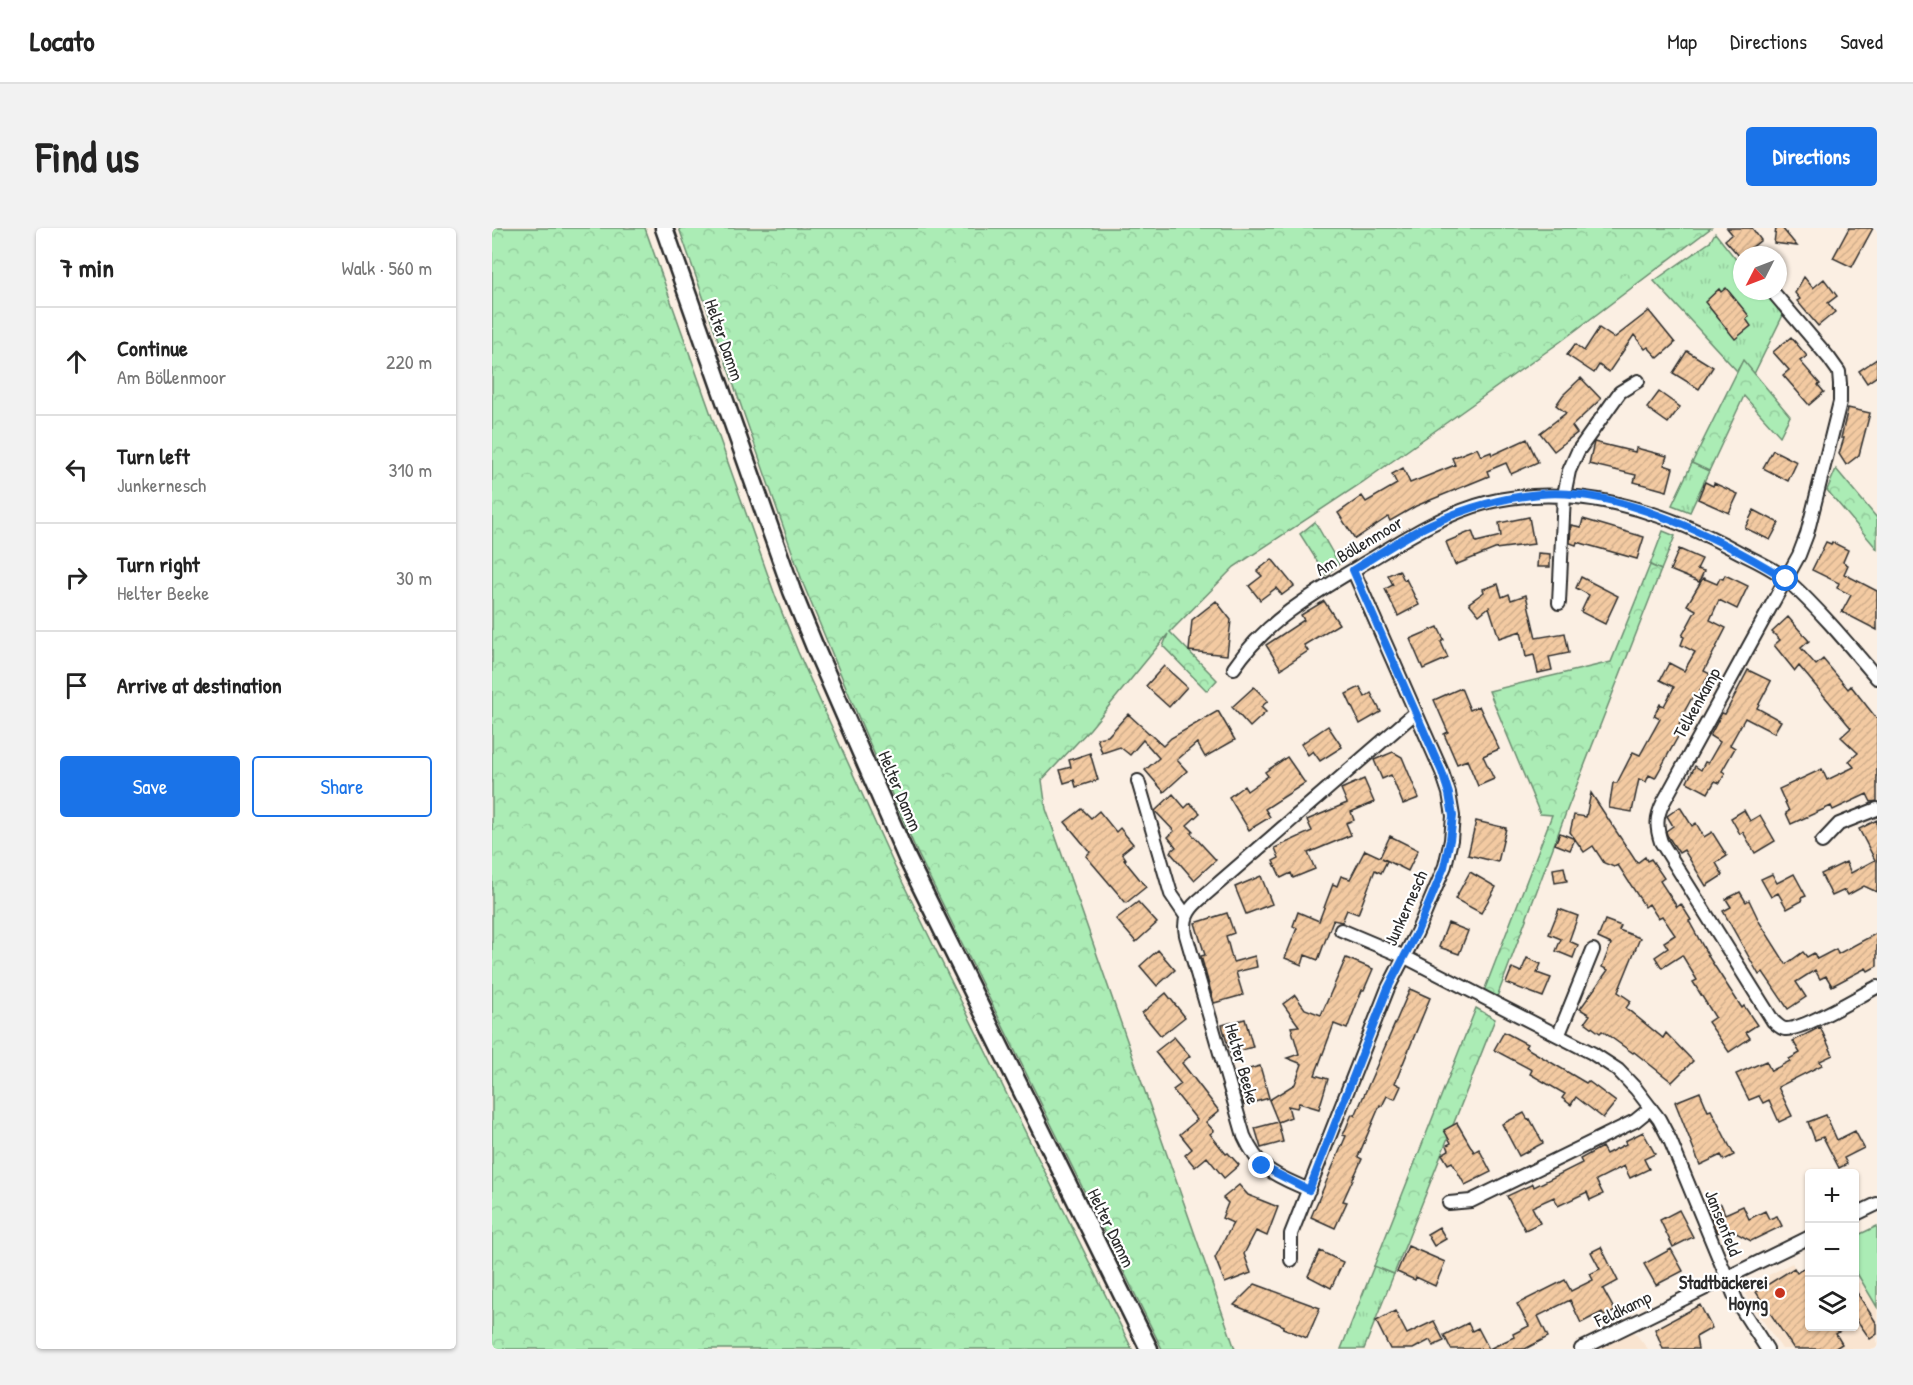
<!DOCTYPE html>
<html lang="en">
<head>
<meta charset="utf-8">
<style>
  body { margin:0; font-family:"Patrick Hand",sans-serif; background:#f2f2f2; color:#222 }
  .controls { position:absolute; right:18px; bottom:18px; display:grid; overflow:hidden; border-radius:6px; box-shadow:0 2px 4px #0004 }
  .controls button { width:54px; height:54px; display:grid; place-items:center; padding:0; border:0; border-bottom:2px solid #e0e0e0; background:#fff; color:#222; font:30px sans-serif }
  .compass { position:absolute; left:1241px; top:18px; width:54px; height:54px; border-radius:50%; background:#fff; box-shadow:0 2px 4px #0004; rotate:228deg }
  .stop { position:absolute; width:18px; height:18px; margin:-14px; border:4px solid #1a73e8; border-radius:50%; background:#fff }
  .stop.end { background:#1a73e8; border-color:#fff; box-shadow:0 2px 6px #0008 }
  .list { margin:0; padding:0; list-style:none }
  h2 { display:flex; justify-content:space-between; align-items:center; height:78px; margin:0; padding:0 24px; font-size:26px }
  h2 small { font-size:20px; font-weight:400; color:#767676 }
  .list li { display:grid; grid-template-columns:39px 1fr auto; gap:18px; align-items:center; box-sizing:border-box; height:108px; padding:0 24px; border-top:2px solid #e0e0e0 }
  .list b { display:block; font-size:22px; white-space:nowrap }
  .list p { margin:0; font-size:20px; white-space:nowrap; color:#767676 }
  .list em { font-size:20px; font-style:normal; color:#767676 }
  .actions { display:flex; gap:12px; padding:18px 24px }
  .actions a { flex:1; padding:14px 0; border:2px solid #1a73e8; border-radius:6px; text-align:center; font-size:21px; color:#1a73e8 }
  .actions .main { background:#1a73e8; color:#fff }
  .icon { flex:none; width:33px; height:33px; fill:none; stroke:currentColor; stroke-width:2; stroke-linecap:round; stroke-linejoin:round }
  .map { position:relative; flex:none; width:1385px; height:1121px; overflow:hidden; border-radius:6px }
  header { display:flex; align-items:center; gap:36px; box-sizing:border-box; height:84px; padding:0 30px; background:#fff; border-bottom:2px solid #e0e0e0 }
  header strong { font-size:28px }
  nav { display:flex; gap:33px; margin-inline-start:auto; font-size:21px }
  .intro { display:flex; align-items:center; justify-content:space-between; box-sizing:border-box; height:144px; padding:0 36px }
  h1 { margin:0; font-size:42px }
  .button { padding:15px 27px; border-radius:6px; background:#1a73e8; color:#fff; font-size:21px; font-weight:700 }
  main { display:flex; gap:36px; padding:0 36px }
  aside { flex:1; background:#fff; border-radius:6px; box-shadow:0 2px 4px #0004 }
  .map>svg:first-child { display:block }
  .built { fill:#f9e4d0 }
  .grass { fill:url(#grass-tufts); stroke:#6b8c70; stroke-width:1.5 }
  .forest { fill:url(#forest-crowns); stroke:#6b8c70; stroke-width:1.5 }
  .pitch { fill:#abecb5; stroke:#6b8c70; stroke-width:1.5 }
  .building { fill:url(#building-hatch); stroke:#2b2b2b; stroke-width:1.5 }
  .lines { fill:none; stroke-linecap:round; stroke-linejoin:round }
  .street-casing { stroke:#2b2b2b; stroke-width:16 }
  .secondary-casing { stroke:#2b2b2b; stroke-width:21 }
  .street { stroke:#fff; stroke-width:12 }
  .secondary { stroke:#fff; stroke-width:16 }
  .route { stroke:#1a73e8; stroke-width:8 }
  .poi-dot { fill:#c8321e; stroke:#fff; stroke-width:2 }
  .labels { text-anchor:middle; stroke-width:4.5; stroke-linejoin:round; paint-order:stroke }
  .street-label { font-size:18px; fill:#2b2b2b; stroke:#fff }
  .poi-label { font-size:18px; font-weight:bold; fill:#2b2b2b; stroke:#fff; text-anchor:end }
</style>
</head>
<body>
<header>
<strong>Locato</strong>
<nav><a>Map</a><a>Directions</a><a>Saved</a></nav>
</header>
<div class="intro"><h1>Find us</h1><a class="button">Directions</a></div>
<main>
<aside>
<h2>7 min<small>Walk · 560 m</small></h2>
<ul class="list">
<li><svg class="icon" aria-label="ahead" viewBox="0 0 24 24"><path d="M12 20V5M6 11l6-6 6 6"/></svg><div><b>Continue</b><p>Am Böllenmoor</p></div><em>220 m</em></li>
<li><svg class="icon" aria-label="left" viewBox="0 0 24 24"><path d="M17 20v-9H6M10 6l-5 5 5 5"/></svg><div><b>Turn left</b><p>Junkernesch</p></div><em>310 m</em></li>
<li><svg class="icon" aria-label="right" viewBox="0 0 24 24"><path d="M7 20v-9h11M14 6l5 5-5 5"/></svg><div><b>Turn right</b><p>Helter Beeke</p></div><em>30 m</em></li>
<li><svg class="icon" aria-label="arrive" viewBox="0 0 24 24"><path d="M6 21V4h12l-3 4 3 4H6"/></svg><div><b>Arrive at destination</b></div></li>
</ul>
<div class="actions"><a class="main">Save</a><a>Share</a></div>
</aside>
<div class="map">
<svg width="1385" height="1121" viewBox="0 0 1385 1121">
  <defs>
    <pattern id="grass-tufts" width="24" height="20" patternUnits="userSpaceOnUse" patternTransform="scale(1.5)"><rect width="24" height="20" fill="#abecb5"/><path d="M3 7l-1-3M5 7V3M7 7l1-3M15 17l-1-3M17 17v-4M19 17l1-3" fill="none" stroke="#93cb9c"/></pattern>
    <pattern id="forest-crowns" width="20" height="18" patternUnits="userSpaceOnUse" patternTransform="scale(1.5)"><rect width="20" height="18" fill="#abecb5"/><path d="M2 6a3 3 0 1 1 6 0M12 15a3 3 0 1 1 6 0" fill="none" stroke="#93cb9c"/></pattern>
    <pattern id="building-hatch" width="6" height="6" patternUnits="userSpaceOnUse" patternTransform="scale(1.5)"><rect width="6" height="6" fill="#f3caa2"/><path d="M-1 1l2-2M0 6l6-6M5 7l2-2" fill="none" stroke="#d0ae8c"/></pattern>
  </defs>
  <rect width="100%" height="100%" fill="#fbefe3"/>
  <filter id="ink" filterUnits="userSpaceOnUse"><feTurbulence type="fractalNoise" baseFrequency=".0167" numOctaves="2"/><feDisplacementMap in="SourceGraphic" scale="12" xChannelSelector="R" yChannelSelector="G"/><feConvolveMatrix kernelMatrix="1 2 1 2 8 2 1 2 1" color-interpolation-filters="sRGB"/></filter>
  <g filter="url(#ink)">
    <path class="built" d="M1300 1035 1317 1062 1318 1098H1362L1363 1057 1369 1053 1385 1079V1119L1382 1121H1290L1254 1068V1059Z
      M1139 1100 1156 1121H1100Z"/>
    <path class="grass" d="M1223 5 1250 39V63C1271 63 1279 69 1292 85L1262 146 1251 133 1245 143 1162 53 1218 14Z
      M1200 235 1217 243 1198 284 1180 277Z
      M1171 303 1183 308 1169 342 1158 337Z
      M882 1038 902 1046 872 1121H849Z"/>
    <path class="forest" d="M0 0H153L284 370 306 424 403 639 640 1121H0Z
      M187 0H1219L1068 114 871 254 742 339 678 404 725 452 715 463 671 418 676 406 598 501 550 552 554 581 743 1121H670L425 624 371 500 312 358Z
      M1251 132 1298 188 1288 208 1252 168 1217 243 1200 235Z
      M1344 241 1385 290V321L1335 262Z
      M823 294 847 336 834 347 808 306Z
      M1158 337 1169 342 1075 582 1005 769 992 763 1060 587 1048 586 997 463 1119 434Z
      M984 780 1003 791 902 1046 882 1038Z"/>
    <path class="pitch" d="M1385 998V1079L1363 1042 1362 1009Z"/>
    <path class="building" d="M1235 0H1260L1269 12 1248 29 1233 12 1240 6Z
      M1284 0H1290L1305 18 1282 15Z
      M1357 0H1381L1360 39 1341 30Z
      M1312 49 1321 60 1332 51 1345 68 1336 75 1343 84 1326 98 1305 73 1308 71 1303 65Z
      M1234 60 1257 88 1254 91 1259 98 1243 111 1213 74 1227 61 1229 64Z
      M1157 83 1183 115 1166 130 1156 119 1153 121 1142 107 1117 144 1107 137 1102 145 1075 127 1083 116 1092 123 1107 100 1122 110Z
      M1299 109 1315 128 1308 133 1328 156 1326 157 1332 164 1317 177 1291 147 1297 142 1281 124Z
      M1195 123 1221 139 1207 161 1181 145Z
      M1385 131V148L1375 155 1367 143Z
      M1089 150 1109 171 1080 198 1085 205 1062 223 1048 205 1074 185 1064 177 1071 167Z
      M1167 164 1188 179 1176 195 1155 180Z
      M1356 180 1378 185 1367 227 1354 237 1347 226 1352 210H1349Z
      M1035 211 1046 234 1019 246 1014 235 995 243 997 248 924 278 898 293 896 289 863 311 846 285 870 268 874 274 905 256 900 246 911 240 918 255 963 237 960 230 985 220 989 228 999 224 1000 227Z
      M1102 214 1143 224 1144 220 1175 228 1172 237 1181 240 1175 263 1142 254 1144 247 1097 236Z
      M1281 222 1305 234 1296 253 1271 240Z
      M1213 254 1221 258 1222 255 1246 266 1237 285 1206 271Z
      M1262 282 1287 295 1278 312 1253 300Z
      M1037 289 1042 316 1003 321 963 337 954 314 980 303 984 314 1009 308 1007 295Z
      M1091 291 1152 309 1145 331 1085 314 1084 317 1078 315 1079 297 1089 299Z
      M1334 314 1339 316 1340 314 1356 322 1351 334 1356 337 1352 346 1385 363V402L1350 384 1359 367 1345 360 1347 355 1320 342Z
      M1187 321 1210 331 1205 341 1212 343 1207 354 1178 342Z
      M1046 325 1058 326V339H1045Z
      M780 331 802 358 790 367 784 360 768 372 757 358 770 348 765 343Z
      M907 342 912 352 914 351 927 377 906 388 893 361 901 357 896 347Z
      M1233 347 1256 358 1245 381 1227 372 1218 392 1234 400 1212 443 1218 446 1205 468 1202 466 1190 488 1187 496 1192 498 1163 550 1157 547 1154 554 1147 551 1140 584 1117 580 1121 555H1125L1141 524 1148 527 1168 491 1162 488 1168 476 1172 478 1182 459 1168 452 1177 435 1192 443 1203 424 1189 417 1192 409 1190 408 1204 382 1195 377 1211 350 1225 356 1228 350 1231 351Z
      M1089 349 1126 368 1113 396 1089 384 1097 367 1084 360Z
      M1006 356 1010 369 1017 366 1019 372 1034 367 1044 410 1073 405 1077 425 1057 429 1060 442 1046 445 1042 427 1034 429 1029 403 1007 410 997 379 987 387 977 375 992 364 991 361Z
      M724 373 739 392 735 427 697 423 700 392Z
      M832 373 847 396 812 417 816 423 789 441 774 417 812 392 809 387Z
      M1296 389 1317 413 1309 420 1324 437 1331 431 1356 461 1359 458 1385 491V573L1379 574 1375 566 1341 582 1339 578 1299 596 1294 585 1297 583 1287 561 1330 541 1335 552 1362 539 1357 533 1366 525 1349 509 1359 500 1307 438 1303 443 1282 417 1288 412 1280 404Z
      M946 399 952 412 949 414 956 430 931 441 918 411Z
      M672 438 695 459 677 479 654 458Z
      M1256 442 1279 453 1265 480 1289 493 1282 505 1253 490 1238 517 1243 520 1230 543 1233 545 1228 555 1223 553 1216 565 1195 554 1203 538 1209 542 1213 534 1216 535 1228 514 1218 508 1230 485 1233 486Z
      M762 459 776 473 769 479 774 484 758 499 740 479Z
      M868 459 873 469 879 465 889 484 868 496 854 466Z
      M969 460 978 482 987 478 1007 521 991 528 1002 551 986 558 975 532 965 536 952 506 956 504 942 472Z
      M726 483 743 512 713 529 705 515 685 532 695 543 672 564 653 542 667 530 651 512 638 527 628 519 610 525 605 510 616 508 636 486 671 518 679 510Z
      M836 498 850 519 828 533 821 523 816 527 809 516Z
      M901 524 910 529 927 570 911 576 899 547 890 551 882 532Z
      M598 525 606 552 584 559 582 552 572 555 568 542 579 539 577 532Z
      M795 529 813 555 773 581 778 589 757 602 737 569 752 558 755 563 776 548 773 544Z
      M872 551 882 574 859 584 862 592 854 595 859 607 816 625 823 641 801 650 799 645 789 650 781 633 787 630 783 620 820 603 815 592 855 575 849 561Z
      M1099 565 1145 635 1153 629 1155 633 1159 631 1172 650 1168 653 1185 679 1189 676 1199 692 1197 693 1218 731 1250 780 1252 778 1265 797 1254 804 1258 810 1237 824 1216 794 1223 789 1201 754 1205 752 1190 727 1170 740 1163 729 1176 720 1172 714 1183 707 1170 688 1166 690 1157 676 1153 679 1126 637 1122 639 1112 635 1101 618 1092 624 1078 604 1082 587 1094 589Z
      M681 566 693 580 698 575 708 585 695 597 701 603 699 605 724 632 702 652 678 624 684 619 676 609 682 603 663 583Z
      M1188 579 1200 598 1204 595 1212 609 1220 604 1235 628 1224 635 1231 647 1214 658 1192 622 1187 625 1175 607 1174 603 1181 598 1175 588Z
      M590 581 599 590 607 583 624 604 628 600 641 616 630 625 634 631 632 632 654 659 634 675 594 628 598 624 573 594Z
      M1252 582 1258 593 1268 587 1283 613 1263 625 1251 604 1248 606 1239 590Z
      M1385 592V664L1372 658 1356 667 1353 662 1340 668 1329 646 1354 634 1359 645 1383 632 1367 601Z
      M984 593 1014 600 1006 634 976 627Z
      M1068 605 1083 611 1078 622 1063 616Z
      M898 608 926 622 916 643 890 630 895 633 889 645 883 642 866 686 855 682 850 694 841 692 826 732 813 727 810 737 793 730 805 700 801 698 806 684 827 693 841 656 845 658 849 648 858 651 873 622 888 629Z
      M1072 639 1075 653 1063 655 1061 641Z
      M978 644 1004 659 989 685 963 671Z
      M1280 646 1285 655 1302 646 1314 668 1309 670 1310 673 1295 681 1286 665 1279 669 1269 651Z
      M769 648 780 676 754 686 743 659Z
      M1248 664 1254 674 1257 672 1268 695 1294 736 1311 724 1315 729 1322 725 1325 731 1344 721 1346 726 1385 705V738L1376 743 1374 740 1340 758 1334 748 1328 751 1323 742 1304 754 1314 769 1296 781 1271 744 1267 747 1231 683 1239 679 1234 671Z
      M646 674 665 695 644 714 624 691Z
      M1067 681 1086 688 1077 713 1086 717 1081 730 1064 723 1069 711 1057 706Z
      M735 685 742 705 734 708 741 734 763 728 765 739 744 744 751 767 722 775 709 728 713 727 703 695Z
      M1113 692 1129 698 1127 702 1148 710 1126 764 1139 773 1134 780 1171 810 1174 805 1201 833 1180 854 1142 824 1141 825 1110 803 1108 805 1093 794 1098 787 1088 781 1116 742 1110 739 1119 716 1106 710Z
      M956 695 976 703 967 726 947 719Z
      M666 722 683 742 665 758 648 738Z
      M854 730 881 741 872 762H870L855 801 842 796 823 847 836 851 827 881 807 875 805 880 796 878 799 889 786 894 777 872 803 856 810 836 795 830 807 826 799 799 807 798 791 776 803 767 813 781 829 787Z
      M1035 730 1049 736 1045 745 1059 750 1051 769 1014 755 1020 740 1029 744Z
      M918 761 938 770 903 855 909 858 903 871 895 868 890 878 888 877 866 929 870 931 851 973 855 974 843 1000 819 989 854 908 851 907 860 886 863 888Z
      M674 765 693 789 669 808 650 785Z
      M753 791 761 819 738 825 730 797Z
      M1328 799 1341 827 1328 833 1330 837 1286 859 1300 888 1287 894 1277 872 1271 875 1267 868 1257 872 1244 846 1274 833 1279 843 1298 833 1297 831 1308 825 1301 813Z
      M1012 804 1035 816 1033 819 1094 855 1096 853 1124 874 1111 890 1084 869 1079 877 1070 870 1073 866 1038 846 1040 842 1002 822Z
      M682 809 698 828 690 835 727 883 714 894 722 903 718 906 734 926 736 925 747 937 732 950 715 929 703 939 693 927 700 921 688 906 705 892 681 862 689 856 663 824Z
      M768 838 777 870 752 877 743 845Z
      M1208 864 1216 883 1219 882 1242 927 1232 932 1229 927 1208 937 1183 874Z
      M1032 885 1036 892 1038 891 1051 915 1027 928 1010 896Z
      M1334 887 1345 912 1363 903 1372 920 1352 930 1355 936 1347 940 1331 909 1323 912 1316 894Z
      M786 894 791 914 769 920 763 900Z
      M965 895 982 924 987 921 999 944 973 957 960 934 956 936 950 926 957 922 955 917 959 915 952 902Z
      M1151 904 1163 926 1152 931 1157 941 1138 950 1132 938 1104 952 1111 966 1098 972 1095 964 1066 978 1062 969 1040 979 1048 995 1033 1002 1015 968 1041 956 1042 959 1090 935 1088 931 1110 919 1114 926 1134 916 1133 913Z
      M747 957 756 967 786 979 775 1008 764 1003 752 1026 759 1045 733 1055 723 1030 741 995 730 990 736 975 731 970Z
      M1229 976 1233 986 1251 978 1257 991 1273 983 1277 991 1285 988 1290 998 1259 1013 1235 1000 1225 1005 1216 982Z
      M1187 982 1201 1009 1181 1019 1168 992Z
      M947 999 954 1011 942 1018 935 1006Z
      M916 1018 953 1034 943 1058 924 1049 923 1052 905 1044Z
      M1109 1019 1126 1053 1111 1061 1123 1083 1113 1089 1110 1084 1089 1095 1078 1072 1046 1088 1056 1109 1033 1121H997L1022 1109 1021 1106 1037 1098 1025 1076 1073 1052 1079 1063 1101 1052 1098 1046 1108 1041 1099 1024Z
      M1179 1021 1191 1043 1164 1057 1152 1036Z
      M828 1023 851 1034 839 1060 816 1048Z
      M1317 1036V1098H1356L1344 1106 1350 1116 1342 1121H1302L1264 1064 1302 1040 1305 1045Z
      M763 1056 828 1080 815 1110 791 1100 792 1098 742 1077Z
      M1362 1060 1385 1096V1106L1378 1111 1362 1088Z
      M1208 1077 1220 1100 1204 1109 1206 1121H1171L1163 1101Z
      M903 1083 915 1106 942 1093 952 1113 941 1118 938 1112 921 1121H898L884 1093Z
      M976 1095 980 1103 986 1100 997 1121H959L952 1107Z"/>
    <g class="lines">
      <defs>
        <path id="street" d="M1280 63 1337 130 1347 144 1348 156V174L1315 306 1307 327 1171 575C1164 589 1164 599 1169 614L1281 793C1285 796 1288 800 1293 801 1310 803 1367 768 1385 759
          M1067 375 1072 267 1077 243 1086 223 1128 164 1146 153
          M742 440C775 391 826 363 876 333 914 310 953 285 997 274 1084 254 1170 282 1245 323 1262 332 1282 340 1296 353 1328 382 1357 417 1385 450
          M646 553 679 666 694 688
          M1330 614 1347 596 1385 581
          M849 702 913 729 1100 825 1126 842 1144 861 1167 891 1178 912 1245 1074 1275 1121
          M1067 806 1101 722
          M817 962C784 947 768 944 752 908L694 707C691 692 695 683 706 673L923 485
          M957 975 979 973 1143 893 1159 880
          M1362 987 1385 976
          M799 1032V1006L896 760 925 704 953 638 959 612 961 588 957 565 950 544 861 342
          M1089 1121 1318 1009"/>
        <path id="secondary" d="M172 0 300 363 322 417 415 630 657 1121"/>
      </defs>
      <use href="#street" class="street-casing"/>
      <use href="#secondary" class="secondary-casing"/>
      <use href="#street" class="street"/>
      <use href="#secondary" class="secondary"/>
    </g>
  </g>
  <g class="lines" filter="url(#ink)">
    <path class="route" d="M770 938 817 962 896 760 925 704 952 639 958 612 961 588 957 566 950 544 861 342C886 327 912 308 939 296 973 280 1010 270 1048 266 1127 259 1229 311 1294 351"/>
  </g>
  <circle class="poi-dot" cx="1288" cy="1065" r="6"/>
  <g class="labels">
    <g class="street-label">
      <text transform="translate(232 112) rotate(71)" y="6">Helter Damm</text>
      <text transform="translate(867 318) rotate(-31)" y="6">Am Böllenmoor</text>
      <text transform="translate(1205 475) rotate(-61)" y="6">Telkenkamp</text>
      <text transform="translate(408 563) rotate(67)" y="6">Helter Damm</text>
      <text transform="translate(914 680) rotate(-66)" y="6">Junkernesch</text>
      <text transform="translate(750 836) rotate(74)" y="6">Helter Beeke</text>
      <text transform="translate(1231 995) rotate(68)" y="6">Jansenfeld</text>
      <text transform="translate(619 1000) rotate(64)" y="6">Helter Damm</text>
      <text transform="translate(1131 1081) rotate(-26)" y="6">Feldkamp</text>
    </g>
    <g class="poi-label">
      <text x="1276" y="1061">Stadtbäckerei<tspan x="1276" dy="21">Hoyng</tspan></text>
    </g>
  </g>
</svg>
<div class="controls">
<button>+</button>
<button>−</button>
<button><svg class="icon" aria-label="layers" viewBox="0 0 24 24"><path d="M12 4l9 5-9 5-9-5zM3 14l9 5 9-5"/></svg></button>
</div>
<svg class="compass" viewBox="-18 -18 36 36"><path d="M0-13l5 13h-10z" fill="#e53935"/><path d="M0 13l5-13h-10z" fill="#767676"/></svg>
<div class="stop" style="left:1294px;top:351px"></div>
<div class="stop end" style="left:770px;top:938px"></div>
</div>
</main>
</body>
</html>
